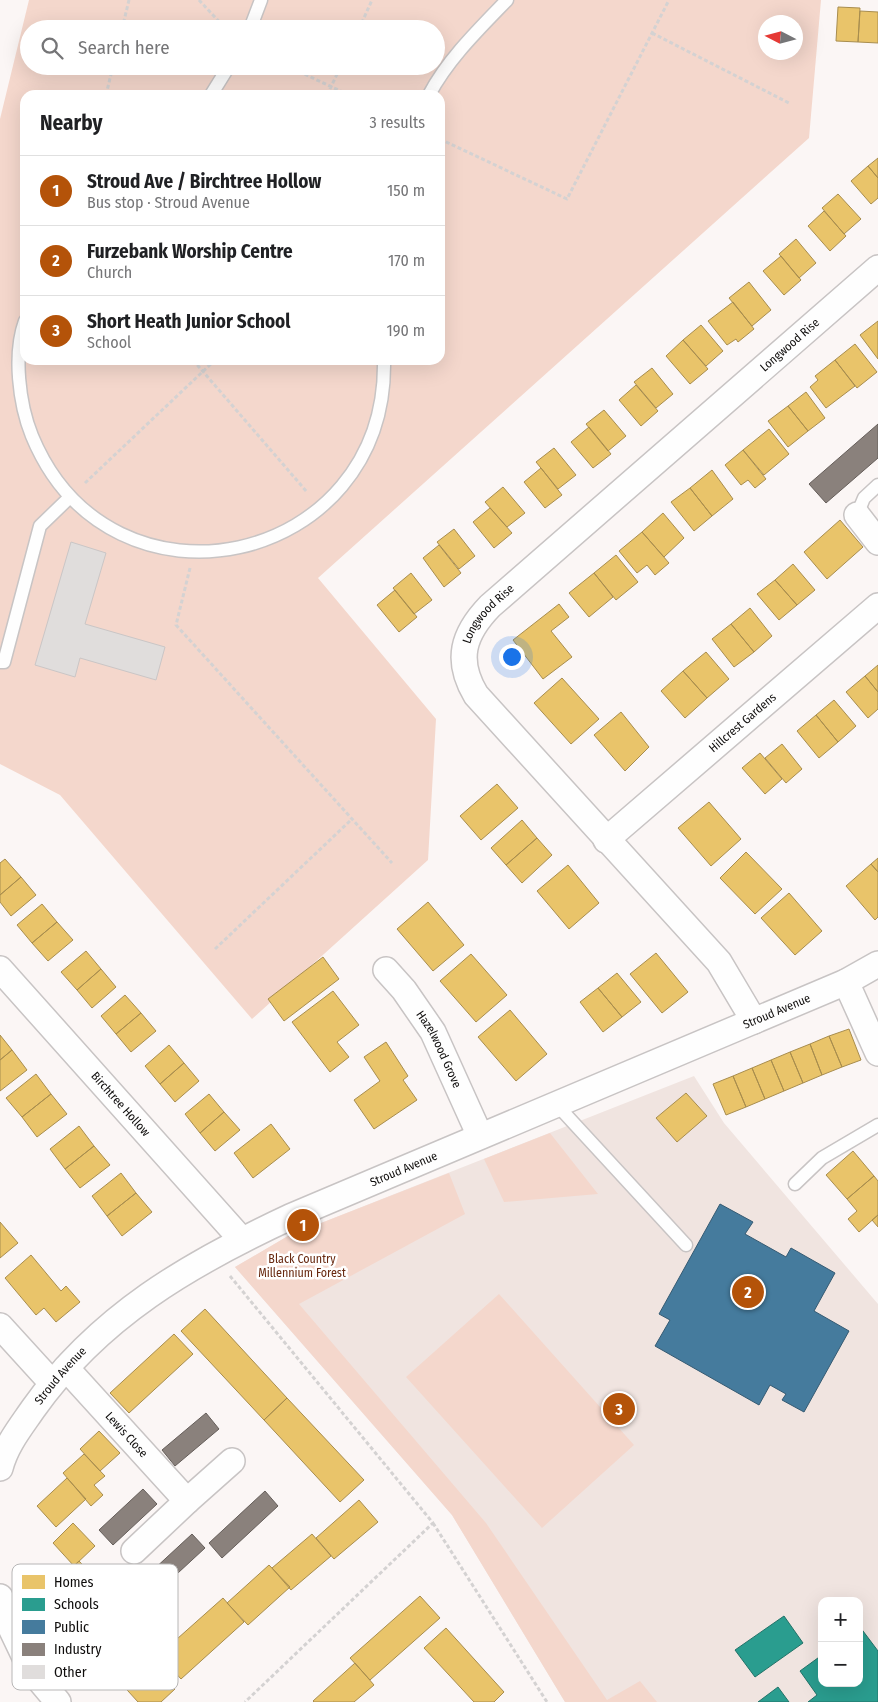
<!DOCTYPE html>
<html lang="en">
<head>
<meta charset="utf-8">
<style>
  body { margin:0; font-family:"Fira Sans Condensed",sans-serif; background:#f2f2f2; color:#202124 }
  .controls { position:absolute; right:15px; bottom:15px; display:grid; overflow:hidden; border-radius:10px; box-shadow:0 5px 20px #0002 }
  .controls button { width:45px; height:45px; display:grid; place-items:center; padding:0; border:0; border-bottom:1px solid #e0e0e0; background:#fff; color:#202124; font:25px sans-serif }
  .compass { position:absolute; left:758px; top:15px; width:45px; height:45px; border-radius:50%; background:#fff; box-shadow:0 5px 20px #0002; rotate:276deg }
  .you { position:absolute; left:511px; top:656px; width:18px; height:18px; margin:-12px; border:4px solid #fff; border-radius:50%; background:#1a73e8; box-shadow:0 0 0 8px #1a73e833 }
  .badge { display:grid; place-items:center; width:32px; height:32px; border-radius:50%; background:#b45309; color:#fff; font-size:16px; font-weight:700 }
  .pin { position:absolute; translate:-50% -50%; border:2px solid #fff; box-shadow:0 1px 5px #0006 }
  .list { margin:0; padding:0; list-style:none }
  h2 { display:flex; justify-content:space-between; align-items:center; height:65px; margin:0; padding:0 20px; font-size:21px }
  h2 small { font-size:16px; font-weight:400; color:#757577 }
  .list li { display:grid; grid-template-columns:32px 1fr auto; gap:15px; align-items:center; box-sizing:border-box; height:70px; padding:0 20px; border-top:1px solid #e0e0e0 }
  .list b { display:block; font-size:19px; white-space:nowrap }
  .list p { margin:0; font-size:16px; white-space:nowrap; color:#757577 }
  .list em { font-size:16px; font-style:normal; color:#757577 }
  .icon { flex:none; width:28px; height:28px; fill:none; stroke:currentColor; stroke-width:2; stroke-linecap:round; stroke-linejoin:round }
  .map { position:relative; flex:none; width:878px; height:1702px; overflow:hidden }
  .search { position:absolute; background:#fff; box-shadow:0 5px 20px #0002; left:20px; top:20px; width:425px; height:55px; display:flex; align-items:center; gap:12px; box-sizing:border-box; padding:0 18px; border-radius:28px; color:#757577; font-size:19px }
  .panel { position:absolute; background:#fff; box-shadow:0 5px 20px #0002; left:20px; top:90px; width:425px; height:275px; border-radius:15px }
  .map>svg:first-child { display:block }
  .built { fill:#f0e4e0; fill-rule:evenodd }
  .green { fill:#f4d7cc; fill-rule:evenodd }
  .homes { fill:#e9c46a; stroke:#a88d4e }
  .schools { fill:#2a9d8f; stroke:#227268 }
  .public { fill:#457b9d; stroke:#355a72 }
  .industry { fill:#8a817c; stroke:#655e5a }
  .building { fill:#e0dddc; stroke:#cac6c6 }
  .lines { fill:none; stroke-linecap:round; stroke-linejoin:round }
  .service-casing { stroke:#c8c4c4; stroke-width:15 }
  .minor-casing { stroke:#c8c4c4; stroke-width:28 }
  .path { stroke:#d4d2d2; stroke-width:3; stroke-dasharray:4 2.5; stroke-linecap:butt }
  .service { stroke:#fefefe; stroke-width:12 }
  .minor { stroke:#fefefe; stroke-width:25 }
  .labels { text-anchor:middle; stroke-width:5; stroke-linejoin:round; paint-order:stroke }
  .street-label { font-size:12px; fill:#0f0d0c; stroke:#fff }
  .park-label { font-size:12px; fill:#682910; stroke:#fff }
  .key { fill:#fff; stroke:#b7b6b6; stroke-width:1 }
  .key-label { font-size:14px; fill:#0f0d0c }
</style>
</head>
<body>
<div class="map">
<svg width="878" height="1702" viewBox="0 0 878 1702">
  <rect width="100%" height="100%" fill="#fbf6f5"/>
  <path class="built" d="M694 1076 724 1123 878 1304V1702H565L452 1515 235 1267 288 1236ZM822 1601H859V1683H822Z"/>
  <path class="green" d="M29 0H821L809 138 318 578 436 719 428 860 252 1019 60 795 0 764V119ZM766 22H796V52H766ZM29 29H436V66H29ZM25 95H440V360H25Z
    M550 1133 598 1194 504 1202 484 1159Z
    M449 1173 465 1214 299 1304 486 1523 607 1700 640 1681 657 1702H565L452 1515 235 1267 288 1236Z
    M499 1294 634 1445 542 1528 406 1377Z"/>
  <path class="homes" d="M838 7 860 8 858 42 836 41Z
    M860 11 878 12V43L858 42Z
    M878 158V178L868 166Z
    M868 166 878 178V198L871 204 851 181Z
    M838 194 861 219 844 234 822 208Z
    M824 211 846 236 830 251 808 226Z
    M796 239 816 263 799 278 779 254Z
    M781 256 801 280 784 295 763 271Z
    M749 282 771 310 752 326 729 298Z
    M733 302 754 329 738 342 736 339 727 345 708 321Z
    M878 321V359L860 335Z
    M701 325 723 351 706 366 683 340Z
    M683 340 708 369 690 384 666 356Z
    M855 344 877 372 857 388 835 360Z
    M835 360 855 386 826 408 810 387 818 380 815 376Z
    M652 368 673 394 656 408 634 382Z
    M636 385 658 411 641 426 619 400Z
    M806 392 825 418 808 431 788 406Z
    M788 406 808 431 788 447 768 421Z
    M604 410 626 436 608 451 586 424Z
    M589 427 611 454 593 468 571 442Z
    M769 429 789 454 764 475 743 450Z
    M554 448 576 475 558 489 536 462Z
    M743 450 766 479 755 488 748 480 741 485 725 465Z
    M541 468 562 495 545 508 524 482Z
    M712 470 733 499 712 516 690 488Z
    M503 487 525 513 507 527 485 502Z
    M690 488 712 516 694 531 671 502Z
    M490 508 512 533 494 548 473 522Z
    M663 513 684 538 664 557 642 532Z
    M840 520 863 547 827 579 804 552Z
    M454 529 475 556 459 569 437 542Z
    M642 532 669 563 655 575 647 565 637 573 619 551Z
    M439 545 461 573 444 587 423 558Z
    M616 555 638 582 616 600 594 573Z
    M793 564 815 590 797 605 775 580Z
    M411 573 432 600 414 614 393 588Z
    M594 573 613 597 589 617 569 593Z
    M775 580 797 605 779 620 757 594Z
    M395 590 417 617 399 632 377 605Z
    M559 604 569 617 551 631 572 657 543 679 513 640Z
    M750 608 772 636 754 652 731 624Z
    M731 624 754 652 734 667 712 639Z
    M706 652 729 679 707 698 683 671Z
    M878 665V692L865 676Z
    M683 671 707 698 685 718 661 691Z
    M865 676 878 692V709L868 718 846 692Z
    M562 678 599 719 571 744 534 703Z
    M834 700 856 726 838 742 816 715Z
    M621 712 649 747 625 771 594 735Z
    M816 715 838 742 819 758 797 731Z
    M782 744 802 769 786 783 765 758Z
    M760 753 782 779 765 794 742 768Z
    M497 784 518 808 481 840 460 816Z
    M709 802 741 839 711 866 678 828Z
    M522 820 537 838 506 865 491 848Z
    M537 838 552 855 522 883 506 865Z
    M746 852 782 889 755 914 720 878Z
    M878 858V872L871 864Z
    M5 859 21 877 0 895V863Z
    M871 864 878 872V917L875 920 846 886Z
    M568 865 599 903 569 929 537 891Z
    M21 877 36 895 11 916 0 902V895Z
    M789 893 822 931 795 955 761 918Z
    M428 902 464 945 433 971 397 929Z
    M42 904 57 922 32 943 17 925Z
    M57 922 73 940 48 961 32 943Z
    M86 951 101 969 77 990 61 972Z
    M656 953 688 992 662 1013 630 974Z
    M471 954 507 995 476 1022 440 981Z
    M323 957 339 979 284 1021 268 999Z
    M101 969 116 987 92 1008 77 990Z
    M617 973 641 1002 622 1017 598 988Z
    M598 988 622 1017 603 1032 580 1002Z
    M333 991 359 1025 337 1042 349 1057 330 1072 292 1022Z
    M125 995 141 1013 116 1034 101 1016Z
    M510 1010 547 1054 516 1081 478 1037Z
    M141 1013 156 1031 131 1052 116 1034Z
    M849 1029 861 1060 842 1067 829 1036Z
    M0 1035 12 1050 0 1060Z
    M829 1036 842 1067 822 1075 810 1044Z
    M386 1042 408 1076 403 1080 417 1100 374 1129 354 1100 380 1081 364 1057Z
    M810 1044 822 1075 803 1083 790 1052Z
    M169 1045 184 1063 160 1084 145 1066Z
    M12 1050 27 1070 0 1091V1060Z
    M790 1052 803 1083 784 1091 771 1060Z
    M771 1060 784 1091 765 1099 752 1068Z
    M184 1063 199 1081 175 1102 160 1084Z
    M752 1068 765 1099 746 1107 733 1076Z
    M36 1074 51 1094 22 1117 6 1098Z
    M733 1076 746 1107 726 1115 713 1084Z
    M686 1093 707 1116 677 1142 656 1118Z
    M51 1094 67 1114 37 1137 22 1117Z
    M209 1094 224 1112 200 1133 185 1114Z
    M224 1112 240 1130 215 1151 200 1133Z
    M271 1124 290 1149 253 1178 234 1153Z
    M79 1126 94 1146 65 1169 50 1149Z
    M94 1146 110 1165 80 1188 65 1169Z
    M853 1151 874 1176 847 1199 826 1175Z
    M121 1173 136 1193 107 1216 92 1196Z
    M874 1176 878 1181V1215L859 1232 848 1219 857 1211 847 1199Z
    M136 1193 152 1212 122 1236 107 1216Z
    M878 1215V1227L872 1220Z
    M0 1222 18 1243 0 1258Z
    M31 1255 61 1291 66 1286 80 1302 56 1322 44 1308 36 1315 5 1278Z
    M205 1309 287 1398 264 1420 181 1331Z
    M174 1334 193 1354 129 1413 110 1393Z
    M287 1398 364 1480 340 1502 264 1420Z
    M99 1431 120 1453 100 1471 80 1449Z
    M84 1454 105 1476 94 1485 103 1495 91 1506 63 1473Z
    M67 1478 86 1499 56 1527 37 1506Z
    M359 1500 378 1522 334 1559 316 1538Z
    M73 1523 95 1546 74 1566 53 1543Z
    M312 1534 331 1556 291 1590 272 1568Z
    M79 1561 105 1588 76 1616 50 1588Z
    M269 1565 290 1587 248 1625 227 1603Z
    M420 1596 440 1618 370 1680 350 1658Z
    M223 1598 244 1622 181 1679 159 1655Z
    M93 1600 175 1689 161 1702H138L67 1624Z
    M446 1628 504 1692 494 1702H474L424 1648Z
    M355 1663 374 1685 354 1702H314L313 1701Z"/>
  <path class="schools" d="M784 1616 803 1643 755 1677 735 1650Z
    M860 1627 878 1651V1702H808L817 1695 800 1671 822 1655V1683H859Z
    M778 1687 789 1702H758Z"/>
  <path class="public" d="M720 1204 753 1222 745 1234 786 1257 791 1248 835 1273 814 1311 849 1331 804 1412 782 1400 786 1394 770 1385 759 1405 655 1346 670 1320 659 1314Z"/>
  <path class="industry" d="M878 424V458L826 503 809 484Z
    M206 1413 219 1429 175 1466 162 1450Z
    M143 1489 157 1504 113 1545 99 1530Z
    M265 1491 278 1506 222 1558 209 1543Z
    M192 1534 205 1548 152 1597 139 1583Z"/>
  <path class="building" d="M71 542 106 553 85 624 165 647 156 680 80 658 75 677 35 665Z"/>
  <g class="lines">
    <defs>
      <path id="service" d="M250 29 261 0
        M211 95 229 66
        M429 95C448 59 479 29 507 0
        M25 321C13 354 19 404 32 436 111 627 388 567 384 360
        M857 515 864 498 878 485
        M0 662H4L40 526 70 497
        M557 1105 686 1245
        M795 1184 822 1158 878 1125"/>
      <g id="minor">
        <path d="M857 515 878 542"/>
        <path id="s1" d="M606 840 878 606"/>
        <path id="s2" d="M0 969 242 1240"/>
        <path id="s3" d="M386 970 404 990 433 1032 480 1136"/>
        <path d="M846 982 878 1053"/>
        <path id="s4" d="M754 1021 719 962 476 695C455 660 463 634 490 606L878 268"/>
        <path d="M0 1326 52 1383"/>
        <path id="s5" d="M66 1368 187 1501 134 1551"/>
        <path id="s6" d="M0 1468C6 1445 20 1428 33 1409 99 1316 189 1264 290 1217L846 982 878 964"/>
        <path d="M187 1501 232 1461"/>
        <path d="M0 1597 11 1628 31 1670 58 1702"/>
      </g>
    </defs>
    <use href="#service" class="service-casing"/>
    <use href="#minor" class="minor-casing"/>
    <path class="path" d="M199 0 226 29
      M122 29 129 0
      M359 29 372 0
      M652 33 789 103
      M287 66 349 95
      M106 95 113 66
      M327 95 341 66
      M440 139 567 199 669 0
      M193 360 307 492
      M85 483 215 360
      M190 568 176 625 392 863
      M215 949 352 819
      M230 1276 433 1523 245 1702
      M433 1523 547 1702"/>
    <use href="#service" class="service"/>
    <use href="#minor" class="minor"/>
  </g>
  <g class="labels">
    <g class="street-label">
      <text dy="4" stroke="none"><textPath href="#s4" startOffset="926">Longwood Rise</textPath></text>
      <text dy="4" stroke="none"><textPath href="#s4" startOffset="521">Longwood Rise</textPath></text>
      <text dy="4" stroke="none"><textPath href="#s1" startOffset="180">Hillcrest Gardens</textPath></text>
      <text dy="4" stroke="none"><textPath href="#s6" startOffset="921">Stroud Avenue</textPath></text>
      <text dy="4" stroke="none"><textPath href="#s3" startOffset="96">Hazelwood Grove</textPath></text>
      <text dy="4" stroke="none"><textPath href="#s2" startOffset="181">Birchtree Hollow</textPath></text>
      <text dy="4" stroke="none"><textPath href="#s6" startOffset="516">Stroud Avenue</textPath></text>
      <text dy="4" stroke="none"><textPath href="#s6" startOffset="111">Stroud Avenue</textPath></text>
      <text dy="4" stroke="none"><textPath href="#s5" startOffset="90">Lewis Close</textPath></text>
    </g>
    <g class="park-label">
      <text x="302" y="1263">Black Country<tspan x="302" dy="14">Millennium Forest</tspan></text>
    </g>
  </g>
  <rect x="12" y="1564" width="166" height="126" rx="8" class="key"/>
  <rect x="22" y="1575" width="23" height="14" fill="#e9c46a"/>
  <rect x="22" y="1598" width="23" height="13" fill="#2a9d8f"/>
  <rect x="22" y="1620" width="23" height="14" fill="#457b9d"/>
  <rect x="22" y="1643" width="23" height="13" fill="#8a817c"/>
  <rect x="22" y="1665" width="23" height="14" fill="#e0dddc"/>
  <g class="key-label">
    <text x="54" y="1587">Homes</text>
    <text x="54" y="1609">Schools</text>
    <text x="54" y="1632">Public</text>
    <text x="54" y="1654">Industry</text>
    <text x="54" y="1677">Other</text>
  </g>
</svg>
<div class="controls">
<button>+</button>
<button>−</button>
</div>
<svg class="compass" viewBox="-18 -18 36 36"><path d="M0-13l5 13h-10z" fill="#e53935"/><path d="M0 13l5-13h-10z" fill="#757577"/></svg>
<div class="you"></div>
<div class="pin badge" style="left:303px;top:1225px">1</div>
<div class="pin badge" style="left:748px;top:1292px">2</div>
<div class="pin badge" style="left:619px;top:1409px">3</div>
<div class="search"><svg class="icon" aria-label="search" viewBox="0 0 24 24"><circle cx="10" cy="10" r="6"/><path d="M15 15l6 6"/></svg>Search here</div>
<section class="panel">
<h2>Nearby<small>3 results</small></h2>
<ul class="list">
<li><span class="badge">1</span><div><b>Stroud Ave / Birchtree Hollow</b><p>Bus stop · Stroud Avenue</p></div><em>150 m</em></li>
<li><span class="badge">2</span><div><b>Furzebank Worship Centre</b><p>Church</p></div><em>170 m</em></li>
<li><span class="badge">3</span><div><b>Short Heath Junior School</b><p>School</p></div><em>190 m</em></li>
</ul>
</section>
</div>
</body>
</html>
